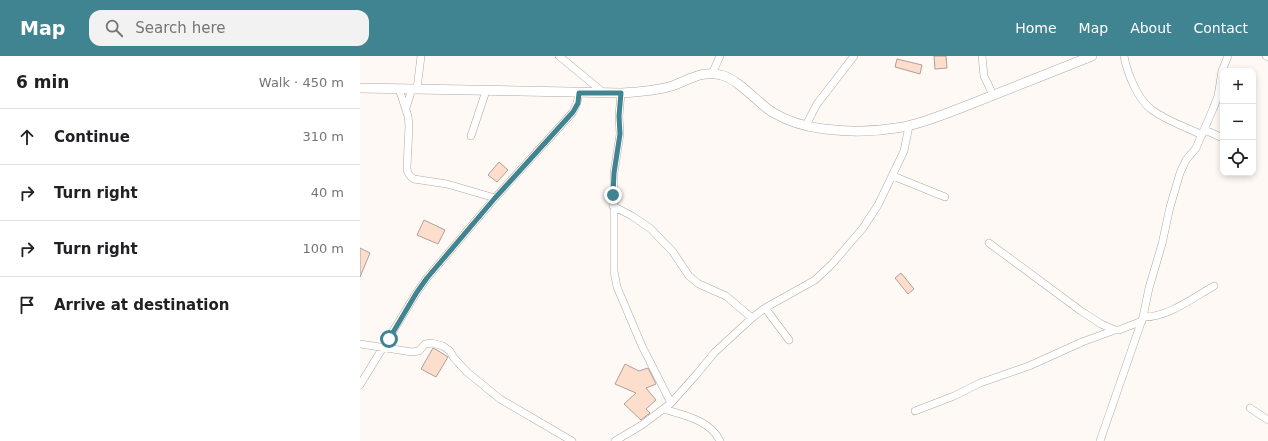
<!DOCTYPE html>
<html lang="en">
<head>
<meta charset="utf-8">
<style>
  body { margin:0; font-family:"DejaVu Sans",sans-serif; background:#f2f2f2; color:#202124 }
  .controls { position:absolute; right:12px; top:12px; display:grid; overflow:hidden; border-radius:8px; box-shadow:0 2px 6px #0003 }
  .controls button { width:36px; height:36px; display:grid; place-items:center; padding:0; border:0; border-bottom:1px solid #e0e0e0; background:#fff; color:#202124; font:20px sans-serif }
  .stop { position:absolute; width:12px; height:12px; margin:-9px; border:3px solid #408492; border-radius:50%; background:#fff }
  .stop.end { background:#408492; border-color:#fff; box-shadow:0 1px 4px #0008 }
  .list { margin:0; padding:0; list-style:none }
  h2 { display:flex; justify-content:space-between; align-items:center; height:52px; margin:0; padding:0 16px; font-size:17px }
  h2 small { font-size:13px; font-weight:400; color:#757577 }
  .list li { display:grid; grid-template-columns:26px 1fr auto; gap:12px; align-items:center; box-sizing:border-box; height:56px; padding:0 16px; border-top:1px solid #e0e0e0 }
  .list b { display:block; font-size:15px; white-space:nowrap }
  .list em { font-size:13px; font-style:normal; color:#757577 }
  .icon { flex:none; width:22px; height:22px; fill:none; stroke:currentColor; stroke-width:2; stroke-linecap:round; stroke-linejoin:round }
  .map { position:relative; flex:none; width:908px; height:385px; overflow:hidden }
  header { display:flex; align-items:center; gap:24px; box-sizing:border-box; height:56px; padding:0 20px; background:#408492; color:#fff }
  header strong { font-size:19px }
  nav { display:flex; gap:22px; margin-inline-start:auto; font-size:14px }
  .search { width:280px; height:36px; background:#f2f2f2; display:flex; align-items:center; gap:10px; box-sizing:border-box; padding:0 14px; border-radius:12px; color:#757577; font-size:15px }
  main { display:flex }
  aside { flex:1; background:#fff }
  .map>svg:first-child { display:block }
  .building { fill:#fdddcb; stroke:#ada19a }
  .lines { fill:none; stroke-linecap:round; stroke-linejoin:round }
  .minor-casing { stroke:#b3a89f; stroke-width:8 }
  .major-casing { stroke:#b3a89f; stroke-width:10 }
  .minor { stroke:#fff; stroke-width:7 }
  .major { stroke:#fff; stroke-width:9 }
  .route { stroke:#408492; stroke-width:5 }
</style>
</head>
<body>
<header>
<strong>Map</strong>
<div class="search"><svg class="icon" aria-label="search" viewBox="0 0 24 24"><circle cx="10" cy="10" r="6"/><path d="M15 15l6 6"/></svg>Search here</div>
<nav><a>Home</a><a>Map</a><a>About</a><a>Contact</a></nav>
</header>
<main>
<aside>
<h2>6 min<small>Walk · 450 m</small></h2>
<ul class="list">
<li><svg class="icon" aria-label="ahead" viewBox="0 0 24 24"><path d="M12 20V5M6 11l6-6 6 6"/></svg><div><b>Continue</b></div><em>310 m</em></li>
<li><svg class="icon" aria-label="right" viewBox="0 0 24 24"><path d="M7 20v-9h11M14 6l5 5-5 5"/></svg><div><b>Turn right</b></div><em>40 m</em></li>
<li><svg class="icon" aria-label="right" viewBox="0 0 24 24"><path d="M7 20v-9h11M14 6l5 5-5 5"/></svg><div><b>Turn right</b></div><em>100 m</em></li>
<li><svg class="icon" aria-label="arrive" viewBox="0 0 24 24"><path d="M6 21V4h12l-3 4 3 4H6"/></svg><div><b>Arrive at destination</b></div></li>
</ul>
</aside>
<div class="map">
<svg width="908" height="385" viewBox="0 0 908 385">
  <rect width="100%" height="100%" fill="#fef9f5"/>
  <path class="building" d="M574 0H586L587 12 575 13Z
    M537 3 562 9 560 18 535 11Z
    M139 106 148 114 137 126 128 119Z
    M64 164 85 174 78 188 57 179Z
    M0 192 10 197 0 221Z
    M541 217 554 233 548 238 535 222Z
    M73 292 77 294 88 301 76 321 61 313Z
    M265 308 279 315 288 312 296 328 286 332 296 344 286 353 290 357 281 364 264 348 276 337 255 328Z"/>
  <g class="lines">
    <defs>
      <path id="minor" d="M199 0 244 37
        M622 0 624 20 633 39
        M764 0C767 17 778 44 792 54 807 65 826 71 842 79
        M906 0 908 1
        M352 18 360 0
        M39 33 48 60 49 70 47 111C47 117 49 120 54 123L87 128 135 142
        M57 33 61 0
        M261 37 259 60 260 78 254 117V215L257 231 282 290 311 347
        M46 52 52 33
        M446 69 457 48 494 0
        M845 74 863 82
        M111 80 126 35
        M533 120 585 141
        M253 150 272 160 291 173 313 196 329 220 339 228 366 240 392 262
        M629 187 721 255 741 268 755 274H759L782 265
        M405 252 429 284
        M783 261C807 262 834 241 854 230
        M0 288 52 296 59 295 65 288 72 287 83 290 90 295 94 302 107 316 140 343 212 385
        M0 329 57 236 67 222 135 142 213 56 217 47 219 37
        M890 352 908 364
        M303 353C324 359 350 364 360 385
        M555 355 594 340 620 327 669 310 722 286 755 274
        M255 385 282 369 311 347 336 319 355 296 392 262 405 252 455 224 472 208 503 172 518 149 544 95 549 70
        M740 385 783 261 789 232 802 188 810 151 820 117 826 104 836 92 853 53 858 40 862 15 868 0"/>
      <path id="major" d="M0 32 261 37C279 36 295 35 312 30 329 24 342 14 361 19 378 23 398 47 412 56 427 65 447 71 464 73 488 76 512 76 536 72 562 68 587 57 611 48 651 32 692 16 732 0"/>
    </defs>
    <use href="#minor" class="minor-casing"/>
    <use href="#major" class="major-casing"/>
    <use href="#minor" class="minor"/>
    <use href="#major" class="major"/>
  </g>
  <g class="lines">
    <path class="route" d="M29 283 57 236 67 222 135 142 213 56 218 47 219 37H261L259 60 260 78 254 117 253 139"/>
  </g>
</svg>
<div class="controls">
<button>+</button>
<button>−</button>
<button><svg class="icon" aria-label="locate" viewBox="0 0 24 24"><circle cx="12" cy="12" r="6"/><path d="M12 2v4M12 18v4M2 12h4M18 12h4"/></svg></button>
</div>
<div class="stop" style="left:29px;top:283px"></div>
<div class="stop end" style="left:253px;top:139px"></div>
</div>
</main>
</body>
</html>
